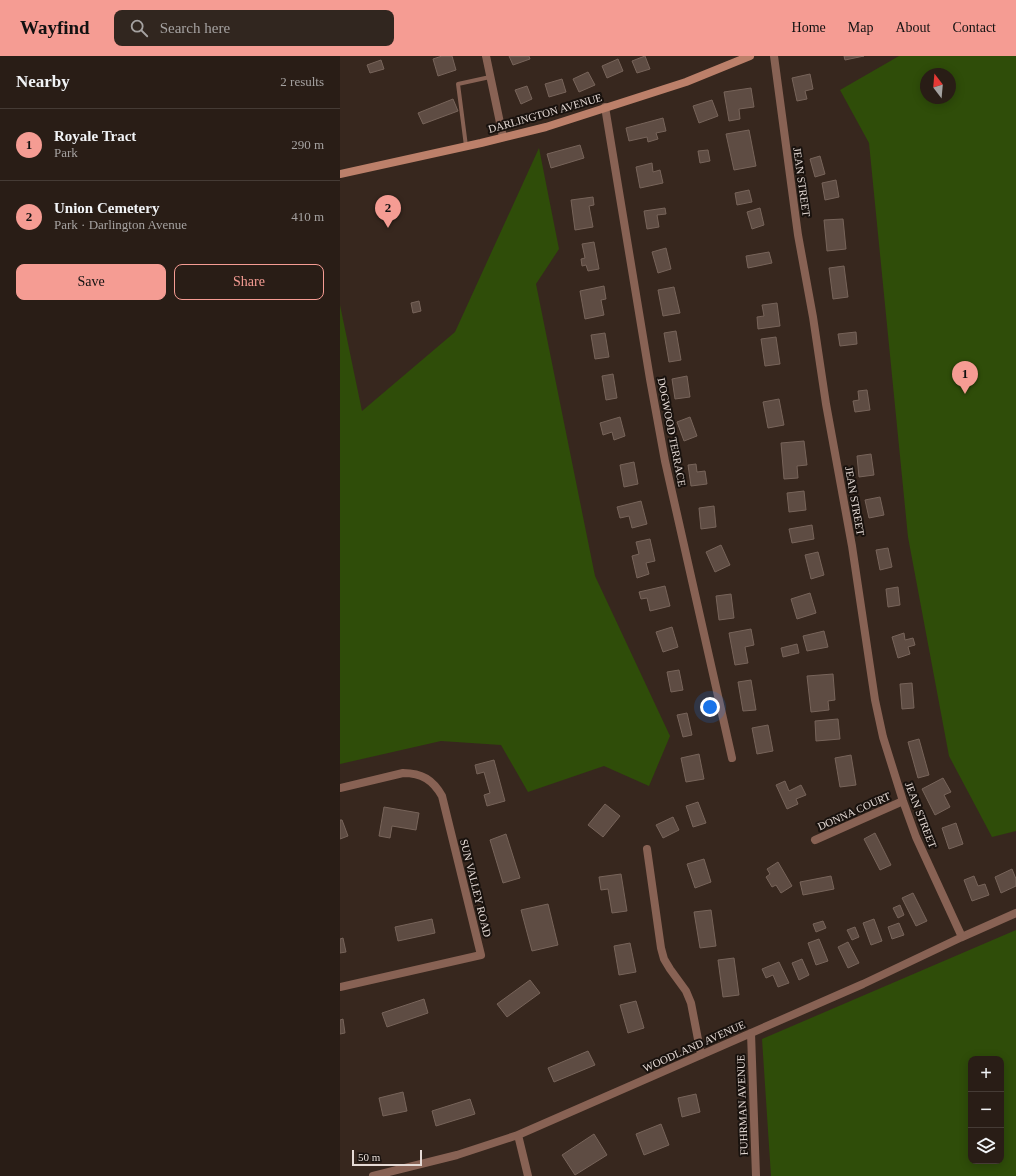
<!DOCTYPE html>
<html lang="en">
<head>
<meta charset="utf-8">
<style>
  body { margin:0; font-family:"Times New Roman",serif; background:#31261f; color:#f1f3f6 }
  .controls { position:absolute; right:12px; bottom:12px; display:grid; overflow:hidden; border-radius:8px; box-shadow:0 2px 10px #0003 }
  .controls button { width:36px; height:36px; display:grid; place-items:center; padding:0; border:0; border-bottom:1px solid #453b35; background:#291d16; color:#f1f3f6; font:20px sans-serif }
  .compass { position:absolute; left:580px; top:12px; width:36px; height:36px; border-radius:50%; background:#291d16; box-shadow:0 2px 10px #0003; rotate:344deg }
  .scale { position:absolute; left:12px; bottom:10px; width:70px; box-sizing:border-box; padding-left:4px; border:2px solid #e5dad5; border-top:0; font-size:11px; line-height:14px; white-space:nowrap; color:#e5dad5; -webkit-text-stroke:3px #19120e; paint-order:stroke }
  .you { position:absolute; left:370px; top:651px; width:14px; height:14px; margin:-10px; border:3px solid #fff; border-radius:50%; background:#1a73e8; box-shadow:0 0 0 6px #1a73e833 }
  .badge { display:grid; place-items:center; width:26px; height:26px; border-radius:50%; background:#f59c93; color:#111; font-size:13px; font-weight:700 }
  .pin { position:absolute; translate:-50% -33px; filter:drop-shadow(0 1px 2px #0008) }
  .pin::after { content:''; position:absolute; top:21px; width:14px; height:12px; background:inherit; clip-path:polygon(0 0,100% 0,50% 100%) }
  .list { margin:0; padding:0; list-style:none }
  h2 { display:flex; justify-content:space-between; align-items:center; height:52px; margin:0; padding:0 16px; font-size:17px }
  h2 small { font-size:13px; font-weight:400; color:#a5a2a1 }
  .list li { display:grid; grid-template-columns:26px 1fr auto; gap:12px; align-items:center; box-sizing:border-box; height:72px; padding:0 16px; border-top:1px solid #453b35 }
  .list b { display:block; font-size:15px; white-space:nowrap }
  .list p { margin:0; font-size:13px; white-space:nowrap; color:#a5a2a1 }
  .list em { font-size:13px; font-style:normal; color:#a5a2a1 }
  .actions { display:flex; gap:8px; padding:12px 16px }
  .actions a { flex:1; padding:9px 0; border:1px solid #f59c93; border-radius:8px; text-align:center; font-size:14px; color:#f59c93 }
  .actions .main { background:#f59c93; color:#111 }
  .icon { flex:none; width:22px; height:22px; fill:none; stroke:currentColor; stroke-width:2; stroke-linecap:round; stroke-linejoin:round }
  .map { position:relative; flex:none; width:676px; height:1120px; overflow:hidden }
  header { display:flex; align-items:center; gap:24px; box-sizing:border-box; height:56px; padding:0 20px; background:#f59c93; color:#111 }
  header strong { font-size:19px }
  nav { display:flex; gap:22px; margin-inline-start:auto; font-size:14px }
  .search { width:280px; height:36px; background:#31261f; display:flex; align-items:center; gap:10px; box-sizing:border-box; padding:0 14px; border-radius:8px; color:#a5a2a1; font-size:15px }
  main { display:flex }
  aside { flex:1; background:#291d16 }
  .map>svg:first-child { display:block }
  .green { fill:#2f4d09; fill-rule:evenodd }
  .building { fill:#5e4c43; stroke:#77645a }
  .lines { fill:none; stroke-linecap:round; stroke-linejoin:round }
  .lane { stroke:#886254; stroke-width:4 }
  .street { stroke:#886254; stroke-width:8 }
  .secondary { stroke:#bc806a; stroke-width:8 }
  .labels { text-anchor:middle; stroke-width:4; stroke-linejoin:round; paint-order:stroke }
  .street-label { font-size:11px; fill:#e5dad5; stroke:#19120e }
</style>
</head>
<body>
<header>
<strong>Wayfind</strong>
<div class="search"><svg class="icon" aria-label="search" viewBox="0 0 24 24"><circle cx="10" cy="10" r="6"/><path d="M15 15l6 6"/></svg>Search here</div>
<nav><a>Home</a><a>Map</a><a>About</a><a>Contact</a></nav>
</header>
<main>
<aside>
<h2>Nearby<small>2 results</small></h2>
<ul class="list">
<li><span class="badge">1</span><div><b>Royale Tract</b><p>Park</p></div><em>290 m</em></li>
<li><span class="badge">2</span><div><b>Union Cemetery</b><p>Park · Darlington Avenue</p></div><em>410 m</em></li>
</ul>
<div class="actions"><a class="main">Save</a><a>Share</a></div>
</aside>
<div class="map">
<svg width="676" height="1120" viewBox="0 0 676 1120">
  <rect width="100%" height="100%" fill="#37271e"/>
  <path class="green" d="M559 0H676V775L652 781 609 700 568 481 529 87 500 34ZM586 18H610V42H586Z
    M199 92 219 193 196 228 255 520 330 680 309 730 264 710 188 736 161 689 101 685 0 708V249L22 355 115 276Z
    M676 874V1120H431L422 983ZM631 1003H661V1105H631Z"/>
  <path class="building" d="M102 0H112L116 14 98 20 93 3Z
    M169 0H189L190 3 173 9Z
    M305 0 310 13 297 17 292 5Z
    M504 0H524L505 4Z
    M278 3 283 15 267 22 262 10Z
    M41 4 44 13 30 17 27 9Z
    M248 16 255 29 239 36 233 23Z
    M470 18 473 33 465 35 467 43 457 45 452 22Z
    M222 23 226 36 209 41 205 28Z
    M187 30 192 43 181 48 175 34Z
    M411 32 414 51 399 53 400 63 389 65 384 36Z
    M113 43 118 55 83 68 78 57Z
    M372 44 378 60 359 67 353 50Z
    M323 62 326 75 316 77 318 83 308 86 307 81 289 85 286 72Z
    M409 74 416 110 394 114 386 78Z
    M240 89 244 102 211 112 207 98Z
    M368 94 370 105 360 107 358 95Z
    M480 100 485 118 475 121 470 103Z
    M312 107 313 116 320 114 323 127 300 132 296 111Z
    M496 124 499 141 485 144 482 127Z
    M409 134 412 146 397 149 395 137Z
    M253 141 254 149 249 150 253 171 235 174 231 144Z
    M325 152 326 158 317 159 319 171 307 173 304 155Z
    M420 152 424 169 412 173 407 156Z
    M503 163 506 193 487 195 484 164Z
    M254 186 259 213 248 215 246 209 242 210 241 203 245 202 242 188Z
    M326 192 331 213 318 217 312 196Z
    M429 196 432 207 408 212 406 200Z
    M504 210 508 241 493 243 489 212Z
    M264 230 266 243 261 244 264 259 245 263 240 235Z
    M334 231 340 257 323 260 318 234Z
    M79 245 81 255 73 257 71 247Z
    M437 247 440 270 418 273 417 261 424 260 422 249Z
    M336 275 341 304 329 306 324 277Z
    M516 276 517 288 500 290 498 278Z
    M265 277 269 301 255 303 251 279Z
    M436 281 440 308 425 310 421 283Z
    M273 318 277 342 266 344 262 320Z
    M347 320 350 341 335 343 332 323Z
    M527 334 530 354 515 356 513 345 519 344 518 335Z
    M439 343 444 369 428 372 423 346Z
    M280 361 285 380 274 384 272 376 263 379 260 367Z
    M350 361 357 380 344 385 337 366Z
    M464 385 467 409 457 410 458 422 444 423 441 387Z
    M531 398 534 419 519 421 517 400Z
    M294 406 298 428 284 431 280 409Z
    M356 408 357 416 365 415 367 428 351 430 348 409Z
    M464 435 466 454 449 456 447 437Z
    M540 441 544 459 529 462 525 444Z
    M301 445 307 468 292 472 289 460 280 462 277 451Z
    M374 450 376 471 361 473 359 452Z
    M472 469 474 483 452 487 449 473Z
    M310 483 315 505 306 507 309 518 297 522 292 500 299 498 296 486Z
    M381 489 390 509 375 516 366 496Z
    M548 492 552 511 540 514 536 494Z
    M478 496 484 519 471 523 465 499Z
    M325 530 330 550 310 555 307 542 301 543 299 536Z
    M558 531 560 549 548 551 546 533Z
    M470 537 476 557 457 563 451 543Z
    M391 538 394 562 379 564 376 540Z
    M332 571 338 591 323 596 316 576Z
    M411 573 414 589 405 591 408 607 395 609 389 577Z
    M484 575 488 591 467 595 463 580Z
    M564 577 565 584 573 582 575 589 568 591 570 598 558 602 552 581Z
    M457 588 459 597 443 601 441 592Z
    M339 614 343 634 331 636 327 616Z
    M493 618 495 644 488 645 489 654 471 656 467 620Z
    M411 624 416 654 403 655 398 626Z
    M572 627 574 652 562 653 560 628Z
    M347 657 352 679 343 681 337 659Z
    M498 663 500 683 476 685 475 665Z
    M428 669 433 695 417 698 412 672Z
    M579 683 589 719 578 722 568 686Z
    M359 698 364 723 346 726 341 702Z
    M511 699 516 729 500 731 495 702Z
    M154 704 165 745 147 750 144 739 150 737 144 716 137 718 135 709Z
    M603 722 611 736 604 739 610 751 595 759 582 733Z
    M445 725 449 735 461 729 466 739 456 743 458 748 447 753 436 729Z
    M358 746 366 767 353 771 346 750Z
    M265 748 280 760 263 781 248 769Z
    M44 751 79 757 76 774 52 770 50 782 39 780Z
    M333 761 339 774 323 782 316 769Z
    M0 764H2L8 780 0 783Z
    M616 767 623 788 609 793 602 772Z
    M535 777 551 809 540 814 524 783Z
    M166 778 180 822 163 827 150 784Z
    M364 803 371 826 355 832 347 808Z
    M438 806 452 830 441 837 436 829 432 831 426 821 430 818 427 813Z
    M672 813 676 823V830L661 837 655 821Z
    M281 818 287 855 272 857 268 833 261 834 259 821Z
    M491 820 494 833 463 839 460 826Z
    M634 820 638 830 645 828 649 839 632 845 624 824Z
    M573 837 587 865 576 870 562 842Z
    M208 848 218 889 192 895 181 854Z
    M560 849 564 859 558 862 553 852Z
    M371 854 376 890 360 892 354 856Z
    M92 863 95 877 58 885 55 871Z
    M534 863 542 885 531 889 523 867Z
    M483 865 486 872 476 876 473 868Z
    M559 867 564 879 552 883 548 871Z
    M515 871 519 881 512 884 507 874Z
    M3 882 6 896 0 897V883Z
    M479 883 488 905 476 909 468 887Z
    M508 886 519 907 508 912 498 891Z
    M290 887 296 916 279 919 274 890Z
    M394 902 399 939 383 941 378 904Z
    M462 903 469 919 459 924 452 907Z
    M439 906 449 927 438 931 433 919 426 922 422 913Z
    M190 924 200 937 167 961 157 948Z
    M84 943 88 957 47 971 42 957Z
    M296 945 304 972 288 977 280 949Z
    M3 963 5 977 0 978V964Z
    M248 995 255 1009 214 1026 208 1012Z
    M63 1036 67 1055 43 1060 39 1042Z
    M356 1038 360 1056 342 1061 338 1042Z
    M130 1043 135 1058 96 1070 92 1055Z
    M321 1068 329 1089 304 1099 296 1078Z
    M254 1078 267 1099 235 1119 222 1099Z"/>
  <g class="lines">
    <path class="lane" d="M126 90 118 28 150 21"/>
    <path class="street" d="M146 0 163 81
      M434 0 458 179 473 261 486 348 512 490 535 644 543 681 563 745 576 781 622 881
      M265 51 310 323 325 405 392 702
      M0 732 63 717C82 717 93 724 102 740L141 899 0 931
      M475 784 563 745
      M307 793 321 892 324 903 330 913 346 935 351 947 361 999
      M411 977 416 1120
      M178 1079 188 1120
      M33 1120 117 1099 178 1079 523 928 622 881 676 857"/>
    <path class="secondary" d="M0 118 141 87 206 71 346 26 410 0"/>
  </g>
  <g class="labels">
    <g class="street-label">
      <text transform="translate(205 57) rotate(-16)" y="4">DARLINGTON AVENUE</text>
      <text transform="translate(462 126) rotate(82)" y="4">JEAN STREET</text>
      <text transform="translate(332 376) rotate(79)" y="4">DOGWOOD TERRACE</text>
      <text transform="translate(515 445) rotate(80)" y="4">JEAN STREET</text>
      <text transform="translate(514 755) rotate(-24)" y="4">DONNA COURT</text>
      <text transform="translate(581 759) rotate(69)" y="4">JEAN STREET</text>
      <text transform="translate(136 832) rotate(76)" y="4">SUN VALLEY ROAD</text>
      <text transform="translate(354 990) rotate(-24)" y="4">WOODLAND AVENUE</text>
      <text transform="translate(402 1049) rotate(-92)" y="4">FUHRMAN AVENUE</text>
    </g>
  </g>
</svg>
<div class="controls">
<button>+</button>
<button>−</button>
<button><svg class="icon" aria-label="layers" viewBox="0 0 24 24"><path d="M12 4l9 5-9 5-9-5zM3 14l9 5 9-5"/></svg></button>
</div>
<svg class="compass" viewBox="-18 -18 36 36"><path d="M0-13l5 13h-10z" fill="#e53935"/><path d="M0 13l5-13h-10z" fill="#a5a2a1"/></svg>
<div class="scale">50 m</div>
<div class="you"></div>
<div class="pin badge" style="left:625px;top:338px">1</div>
<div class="pin badge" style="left:48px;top:172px">2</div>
</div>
</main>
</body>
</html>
